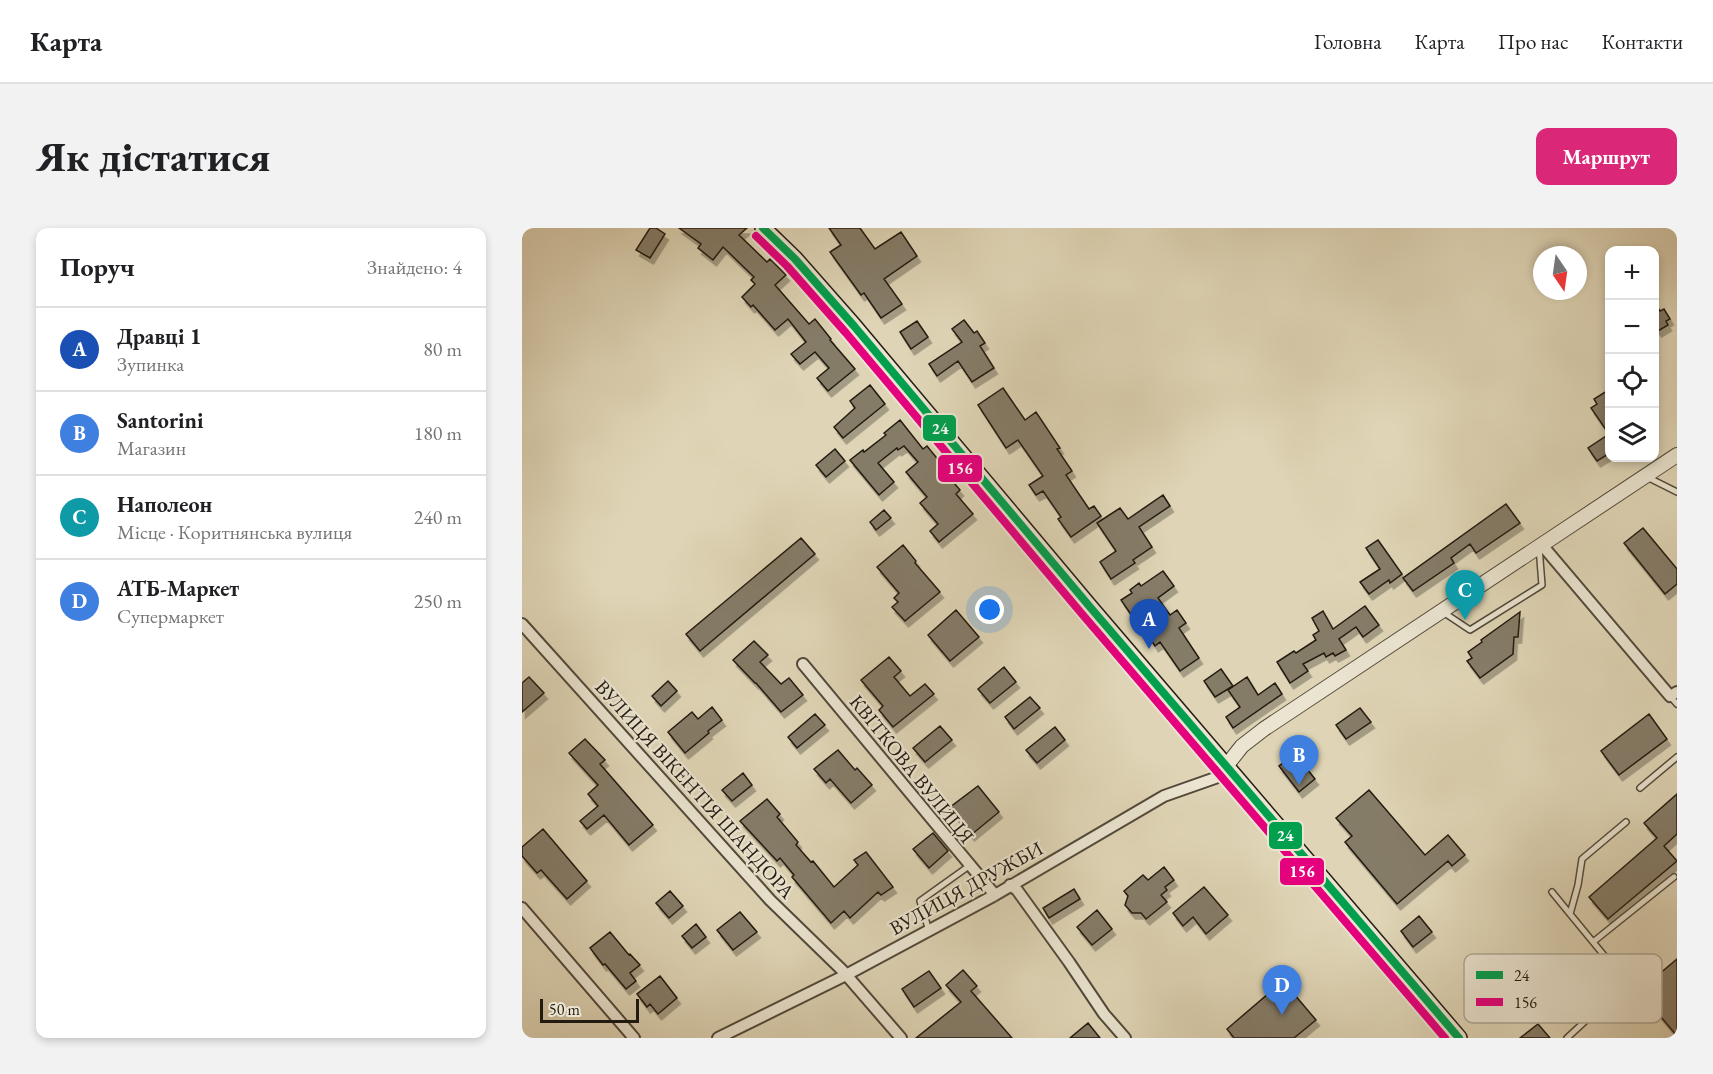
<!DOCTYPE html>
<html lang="uk">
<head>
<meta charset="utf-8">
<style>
  body { margin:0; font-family:"EB Garamond",serif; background:#f2f2f2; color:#202124 }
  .controls { position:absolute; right:18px; top:18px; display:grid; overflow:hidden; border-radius:12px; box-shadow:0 3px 9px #0003 }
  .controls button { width:54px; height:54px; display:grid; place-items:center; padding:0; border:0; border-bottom:2px solid #e0e0e0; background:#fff; color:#202124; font:30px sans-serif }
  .compass { position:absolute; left:1011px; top:18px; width:54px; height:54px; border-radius:50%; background:#fff; box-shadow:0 3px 9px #0003; rotate:167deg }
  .scale { position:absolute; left:18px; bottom:15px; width:99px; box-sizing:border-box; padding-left:6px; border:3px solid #231a11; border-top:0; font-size:16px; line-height:21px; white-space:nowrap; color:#231a11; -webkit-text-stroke:4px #eae4d0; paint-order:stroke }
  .you { position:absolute; left:468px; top:382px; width:21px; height:21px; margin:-15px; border:4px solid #fff; border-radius:50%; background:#1a73e8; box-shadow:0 0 0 9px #1a73e833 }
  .badge { display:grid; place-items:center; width:39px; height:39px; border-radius:50%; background:#db2777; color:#fff; font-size:20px; font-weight:700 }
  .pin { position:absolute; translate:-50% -50px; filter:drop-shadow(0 2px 3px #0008) }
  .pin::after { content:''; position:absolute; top:32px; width:21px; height:18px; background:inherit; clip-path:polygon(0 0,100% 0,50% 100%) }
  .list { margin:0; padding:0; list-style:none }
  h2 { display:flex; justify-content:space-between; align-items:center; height:78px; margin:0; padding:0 24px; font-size:26px }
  h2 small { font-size:20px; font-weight:400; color:#757577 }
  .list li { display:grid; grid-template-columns:39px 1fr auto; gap:18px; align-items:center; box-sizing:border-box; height:84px; padding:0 24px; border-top:2px solid #e0e0e0 }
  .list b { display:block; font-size:22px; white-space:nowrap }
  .list p { margin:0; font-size:20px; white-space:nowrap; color:#757577 }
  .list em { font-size:20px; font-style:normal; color:#757577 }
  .icon { flex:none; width:33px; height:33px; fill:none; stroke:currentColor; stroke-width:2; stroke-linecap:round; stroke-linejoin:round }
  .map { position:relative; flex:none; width:1155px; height:810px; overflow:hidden; border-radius:12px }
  header { display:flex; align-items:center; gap:36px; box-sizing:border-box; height:84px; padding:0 30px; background:#fff; border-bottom:2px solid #e0e0e0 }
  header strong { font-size:28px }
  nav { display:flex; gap:33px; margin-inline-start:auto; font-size:21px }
  .intro { display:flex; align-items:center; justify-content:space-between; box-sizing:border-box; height:144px; padding:0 36px }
  h1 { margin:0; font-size:42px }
  .button { padding:15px 27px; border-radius:12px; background:#db2777; color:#fff; font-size:21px; font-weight:700 }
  main { display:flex; gap:36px; padding:0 36px }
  aside { flex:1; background:#fff; border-radius:12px; box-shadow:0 3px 9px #0003 }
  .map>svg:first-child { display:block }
  .building { fill:#857b67; stroke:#231a11; stroke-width:1.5; filter:url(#shadow) }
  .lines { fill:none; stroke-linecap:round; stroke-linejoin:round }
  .service-casing { stroke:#52493a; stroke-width:8 }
  .minor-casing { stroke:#52493a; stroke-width:14 }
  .tertiary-casing { stroke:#52493a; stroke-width:16 }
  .secondary-casing { stroke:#231a11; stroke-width:18 }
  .service { stroke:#eae4d0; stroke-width:5 }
  .minor { stroke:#eae4d0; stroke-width:10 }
  .tertiary { stroke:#eae4d0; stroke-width:14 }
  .secondary { stroke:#eae4d0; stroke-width:15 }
  .bus-1-casing { stroke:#eae4d0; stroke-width:12 }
  .bus-2-casing { stroke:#eae4d0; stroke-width:12 }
  .bus-1 { stroke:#029f4e; stroke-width:8 }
  .bus-2 { stroke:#e5007d; stroke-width:8 }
  .labels { text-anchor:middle; stroke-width:4.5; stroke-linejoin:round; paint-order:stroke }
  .street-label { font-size:20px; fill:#231a11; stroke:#eae4d0 }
  .key { fill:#eae4d0; stroke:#aea797; stroke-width:1.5 }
  .key-label { font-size:16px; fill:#231a11 }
  .line-badge { stroke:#eae4d0; stroke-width:2 }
  .badge-label { font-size:16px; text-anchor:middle; font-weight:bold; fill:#fff }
</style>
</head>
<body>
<header>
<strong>Карта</strong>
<nav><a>Головна</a><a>Карта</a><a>Про нас</a><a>Контакти</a></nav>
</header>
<div class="intro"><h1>Як дістатися</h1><a class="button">Маршрут</a></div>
<main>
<aside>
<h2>Поруч<small>Знайдено: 4</small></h2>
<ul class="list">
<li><span class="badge" style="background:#1a4fb4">A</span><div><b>Дравці 1</b><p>Зупинка</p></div><em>80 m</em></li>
<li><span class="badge" style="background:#3f7fe0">B</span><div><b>Santorini</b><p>Магазин</p></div><em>180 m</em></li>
<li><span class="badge" style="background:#0f9aa8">C</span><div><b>Наполеон</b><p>Місце · Коритнянська вулиця</p></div><em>240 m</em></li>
<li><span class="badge" style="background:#3f7fe0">D</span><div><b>АТБ-Маркет</b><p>Супермаркет</p></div><em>250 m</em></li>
</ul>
</aside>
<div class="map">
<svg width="1155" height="810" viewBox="0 0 1155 810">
  <defs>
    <filter id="shadow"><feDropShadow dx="3.5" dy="6" stdDeviation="0" flood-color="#0004"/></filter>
  </defs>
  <rect width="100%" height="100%" fill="#dfd5b6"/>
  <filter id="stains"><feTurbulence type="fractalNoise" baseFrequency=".00333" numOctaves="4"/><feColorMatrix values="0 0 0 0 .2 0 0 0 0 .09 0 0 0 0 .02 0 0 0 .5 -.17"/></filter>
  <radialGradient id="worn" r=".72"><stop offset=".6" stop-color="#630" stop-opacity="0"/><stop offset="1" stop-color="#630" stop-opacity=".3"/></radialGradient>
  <path class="building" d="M128 0H134L143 6 128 30 114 22Z
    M157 0H225L217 7 245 34 248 31 264 47 253 57 287 96 293 91 309 111 308 112 333 141 306 163 295 150 307 140 293 124 278 136 269 126 284 114 266 91 253 102 231 77 229 79 220 69 233 56 229 52 232 49 201 19 191 32 176 20 179 16Z
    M307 0H338L353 21 379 4 395 28 362 51 380 76 359 90 342 65 339 67 308 24 319 17Z
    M1132 74 1138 83 1142 81 1148 91 1144 93 1146 97 1136 103 1134 100H1132Z
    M442 92 452 105 455 103 463 115 458 118 472 140 450 154 436 133 415 148 407 136 440 114 430 101Z
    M395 93 406 109 389 121 378 104Z
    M348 157 363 176 321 210 312 199 333 180 328 173Z
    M481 160 503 192 514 184 538 220 535 221 550 243 544 247 567 281 572 278 579 288 549 309 536 291 539 289 521 263 514 267 507 257 521 248 496 212 484 220 456 177Z
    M1088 161V225L1075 233 1066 220 1087 206 1069 180 1075 176 1072 171Z
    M378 192 401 221 405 218 418 234 416 236 438 262 434 266 451 286 417 314 408 303 416 296 398 275 405 269 384 244 396 234 382 218 376 222 375 220 356 235 372 254 357 267 328 232 341 222 342 224 364 207 362 205Z
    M313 221 323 233 304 249 294 237Z
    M641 267 648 278 617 299 630 319 611 332 613 335 589 351 578 334 594 323 575 295 598 280 606 291Z
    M984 276 998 295 954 325 948 316 929 330 932 335 891 363 881 350Z
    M362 282 369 290 354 302 348 294Z
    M1121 300 1155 341V356L1143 366 1102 315Z
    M279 310 293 326 178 423 164 406Z
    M856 312 880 346 868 355 867 352 847 366 838 354 858 341 844 320Z
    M381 317 394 333 393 335 418 364 383 393 370 379 376 374 372 370 377 365 355 339Z
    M641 343 652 358 636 370 648 387 655 382 664 395 657 400 677 430 658 443 638 414 633 418 625 406 636 398 623 379 610 388 599 372 610 365 608 362 617 355 619 358Z
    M843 378 857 397 841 409 834 399 817 411 824 422 813 428 811 425 804 429 802 425 781 436 786 443 768 455 755 434 772 423 774 425 794 412 791 407 797 403 790 390 801 383 811 401Z
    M434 382 457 409 428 433 406 407Z
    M998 384 996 409H992L991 426 958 450 945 433 950 430 946 424 960 414 959 412Z
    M232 413 246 427 238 434 259 456 267 450 281 467 259 484 234 455H233L211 432Z
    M367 429 379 443 372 449 388 468 403 456 412 466 371 499 357 482 361 478 339 452Z
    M482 439 494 454 468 475 456 461Z
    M699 441 711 458 693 469 682 453Z
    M7 449 22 465 0 484V455Z
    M725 449 736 467 753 455 760 466 711 500 704 489 718 479 706 462Z
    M146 453 155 463 139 478 130 468Z
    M508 469 518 480 492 501 483 489Z
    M190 479 200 492 186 503 187 505 163 525 146 504 170 484 176 491Z
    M838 480 849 494 824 511 814 497Z
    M293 486 303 497 275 520 266 509Z
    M1127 486 1145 511 1097 547 1079 523Z
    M418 498 430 512 403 534 391 520Z
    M533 499 543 512 515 535 504 522Z
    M63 511 83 532 78 536 131 597 107 617 82 587 65 601 58 593 76 578 66 566 76 557 47 525Z
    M316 522 333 542 335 540 350 557 329 575 308 551 304 555 292 541Z
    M773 526 793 551 777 564 757 538Z
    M221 545 230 557 210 573 200 562Z
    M456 558 477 584 449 607 427 580Z
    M847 562 903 627 926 607 943 627 930 638 926 633 875 676 823 614 830 608 814 590Z
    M1155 566V606L1142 618 1155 633 1086 691 1067 669 1135 610 1122 595Z
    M245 571 258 586 255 589 276 614 274 617 289 634 291 633 312 659 336 637 332 632 344 624 371 659 359 667 356 664 328 690 322 683 309 695 270 649 272 647 258 630 255 633 218 593Z
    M21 601 65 653 45 671 19 642 15 645 0 628V619Z
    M411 605 426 623 407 640 391 621Z
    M642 639 652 652 643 659 645 662 639 667 645 674 624 691 619 685H610L603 677 606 668 602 663 621 647 626 652Z
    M682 659 706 687 684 706 671 689 661 698 651 685Z
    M552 661 558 671 527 690 521 680Z
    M148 663 161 678 147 690 134 675Z
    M575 682 590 701 570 717 555 699Z
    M218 684 235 704 211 722 195 702Z
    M897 688 910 704 891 719 879 703Z
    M174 696 184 709 170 720 160 708Z
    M88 704 107 727 108 726 118 737 108 745 114 753 104 761 83 736 81 737 68 720Z
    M1155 731V808L1117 763Z
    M441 742 455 758 449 763 490 810H394L439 774 424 757Z
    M407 743 419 760 392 779 380 761Z
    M138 748 155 770 136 786 128 776 125 779 115 766Z
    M761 753 794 792 772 810H712L705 801Z
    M566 795 578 810H548Z
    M1016 796 1028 810H998Z"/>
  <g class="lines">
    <defs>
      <path id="service" d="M1125 249 1155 264
        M921 384 948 402 1020 357 1017 319
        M1148 468 1155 476
        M1118 560 1155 529
        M1030 664 1048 686
        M407 703 398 673 447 638
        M1071 714 1152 649
        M1045 810 1100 759 1099 748 1048 686 1056 657 1060 631 1104 594"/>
      <path id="minor" d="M1020 317 1148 468 1155 464
        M0 396 248 672 320 742 379 810
        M281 436 473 667
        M488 657 495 662 547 734 582 786 603 810
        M0 680 112 810
        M196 810 324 747 473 667 642 568 696 549 705 537"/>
      <path id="tertiary" d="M705 537 720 518 742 501 1155 227"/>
      <path id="secondary" d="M241 0 273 31 332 98 568 379 937 810"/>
    </defs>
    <use href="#service" class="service-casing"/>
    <use href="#minor" class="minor-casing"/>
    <use href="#tertiary" class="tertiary-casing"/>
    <use href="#secondary" class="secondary-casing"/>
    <use href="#service" class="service"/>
    <use href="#minor" class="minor"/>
    <use href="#tertiary" class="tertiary"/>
    <use href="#secondary" class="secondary"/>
    <defs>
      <path id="bus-1" d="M241 0 273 31 332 98 568 379 937 810"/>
      <path id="bus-2" d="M234 8 265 38 324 105 560 386 923 810"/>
    </defs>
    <use href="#bus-1" class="bus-1-casing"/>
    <use href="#bus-2" class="bus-2-casing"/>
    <use href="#bus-1" class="bus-1"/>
    <use href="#bus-2" class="bus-2"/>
  </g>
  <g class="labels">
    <g class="street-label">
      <text transform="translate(390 541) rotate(51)" y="7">КВІТКОВА ВУЛИЦЯ</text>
      <text transform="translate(173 561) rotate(48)" y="7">ВУЛИЦЯ ВІКЕНТІЯ ШАНДОРА</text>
      <text transform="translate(444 660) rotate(-29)" y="7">ВУЛИЦЯ ДРУЖБИ</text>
    </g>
  </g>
  <rect x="942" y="726" width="198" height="69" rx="9" class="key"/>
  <rect x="954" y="743" width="27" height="8" fill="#029f4e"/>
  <rect x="954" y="770" width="27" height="8" fill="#e5007d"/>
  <g class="key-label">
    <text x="992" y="753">24</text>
    <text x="992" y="780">156</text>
  </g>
  <g class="line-badge">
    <rect x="400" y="186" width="35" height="28" rx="6" fill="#029f4e"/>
    <rect x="415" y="226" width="46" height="29" rx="6" fill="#e5007d"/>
    <rect x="746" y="593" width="35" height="29" rx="6" fill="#029f4e"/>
    <rect x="757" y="629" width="46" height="29" rx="6" fill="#e5007d"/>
  </g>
  <g class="badge-label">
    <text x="418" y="206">24</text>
    <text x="438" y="246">156</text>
    <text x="763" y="613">24</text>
    <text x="780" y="649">156</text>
  </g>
  <rect width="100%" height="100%" filter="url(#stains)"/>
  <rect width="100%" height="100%" fill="url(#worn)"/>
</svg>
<div class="controls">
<button>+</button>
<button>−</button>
<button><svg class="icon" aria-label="locate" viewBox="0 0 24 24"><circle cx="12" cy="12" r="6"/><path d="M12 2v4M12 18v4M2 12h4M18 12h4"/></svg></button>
<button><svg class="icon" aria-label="layers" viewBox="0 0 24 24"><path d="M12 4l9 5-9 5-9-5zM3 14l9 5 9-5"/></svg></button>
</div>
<svg class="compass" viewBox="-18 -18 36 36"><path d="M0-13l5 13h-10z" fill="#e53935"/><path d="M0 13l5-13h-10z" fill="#757577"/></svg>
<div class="scale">50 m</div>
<div class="you"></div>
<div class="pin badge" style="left:627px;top:421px;background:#1a4fb4">A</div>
<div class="pin badge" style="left:777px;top:557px;background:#3f7fe0">B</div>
<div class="pin badge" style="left:943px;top:392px;background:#0f9aa8">C</div>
<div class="pin badge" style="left:760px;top:787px;background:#3f7fe0">D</div>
</div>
</main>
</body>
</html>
